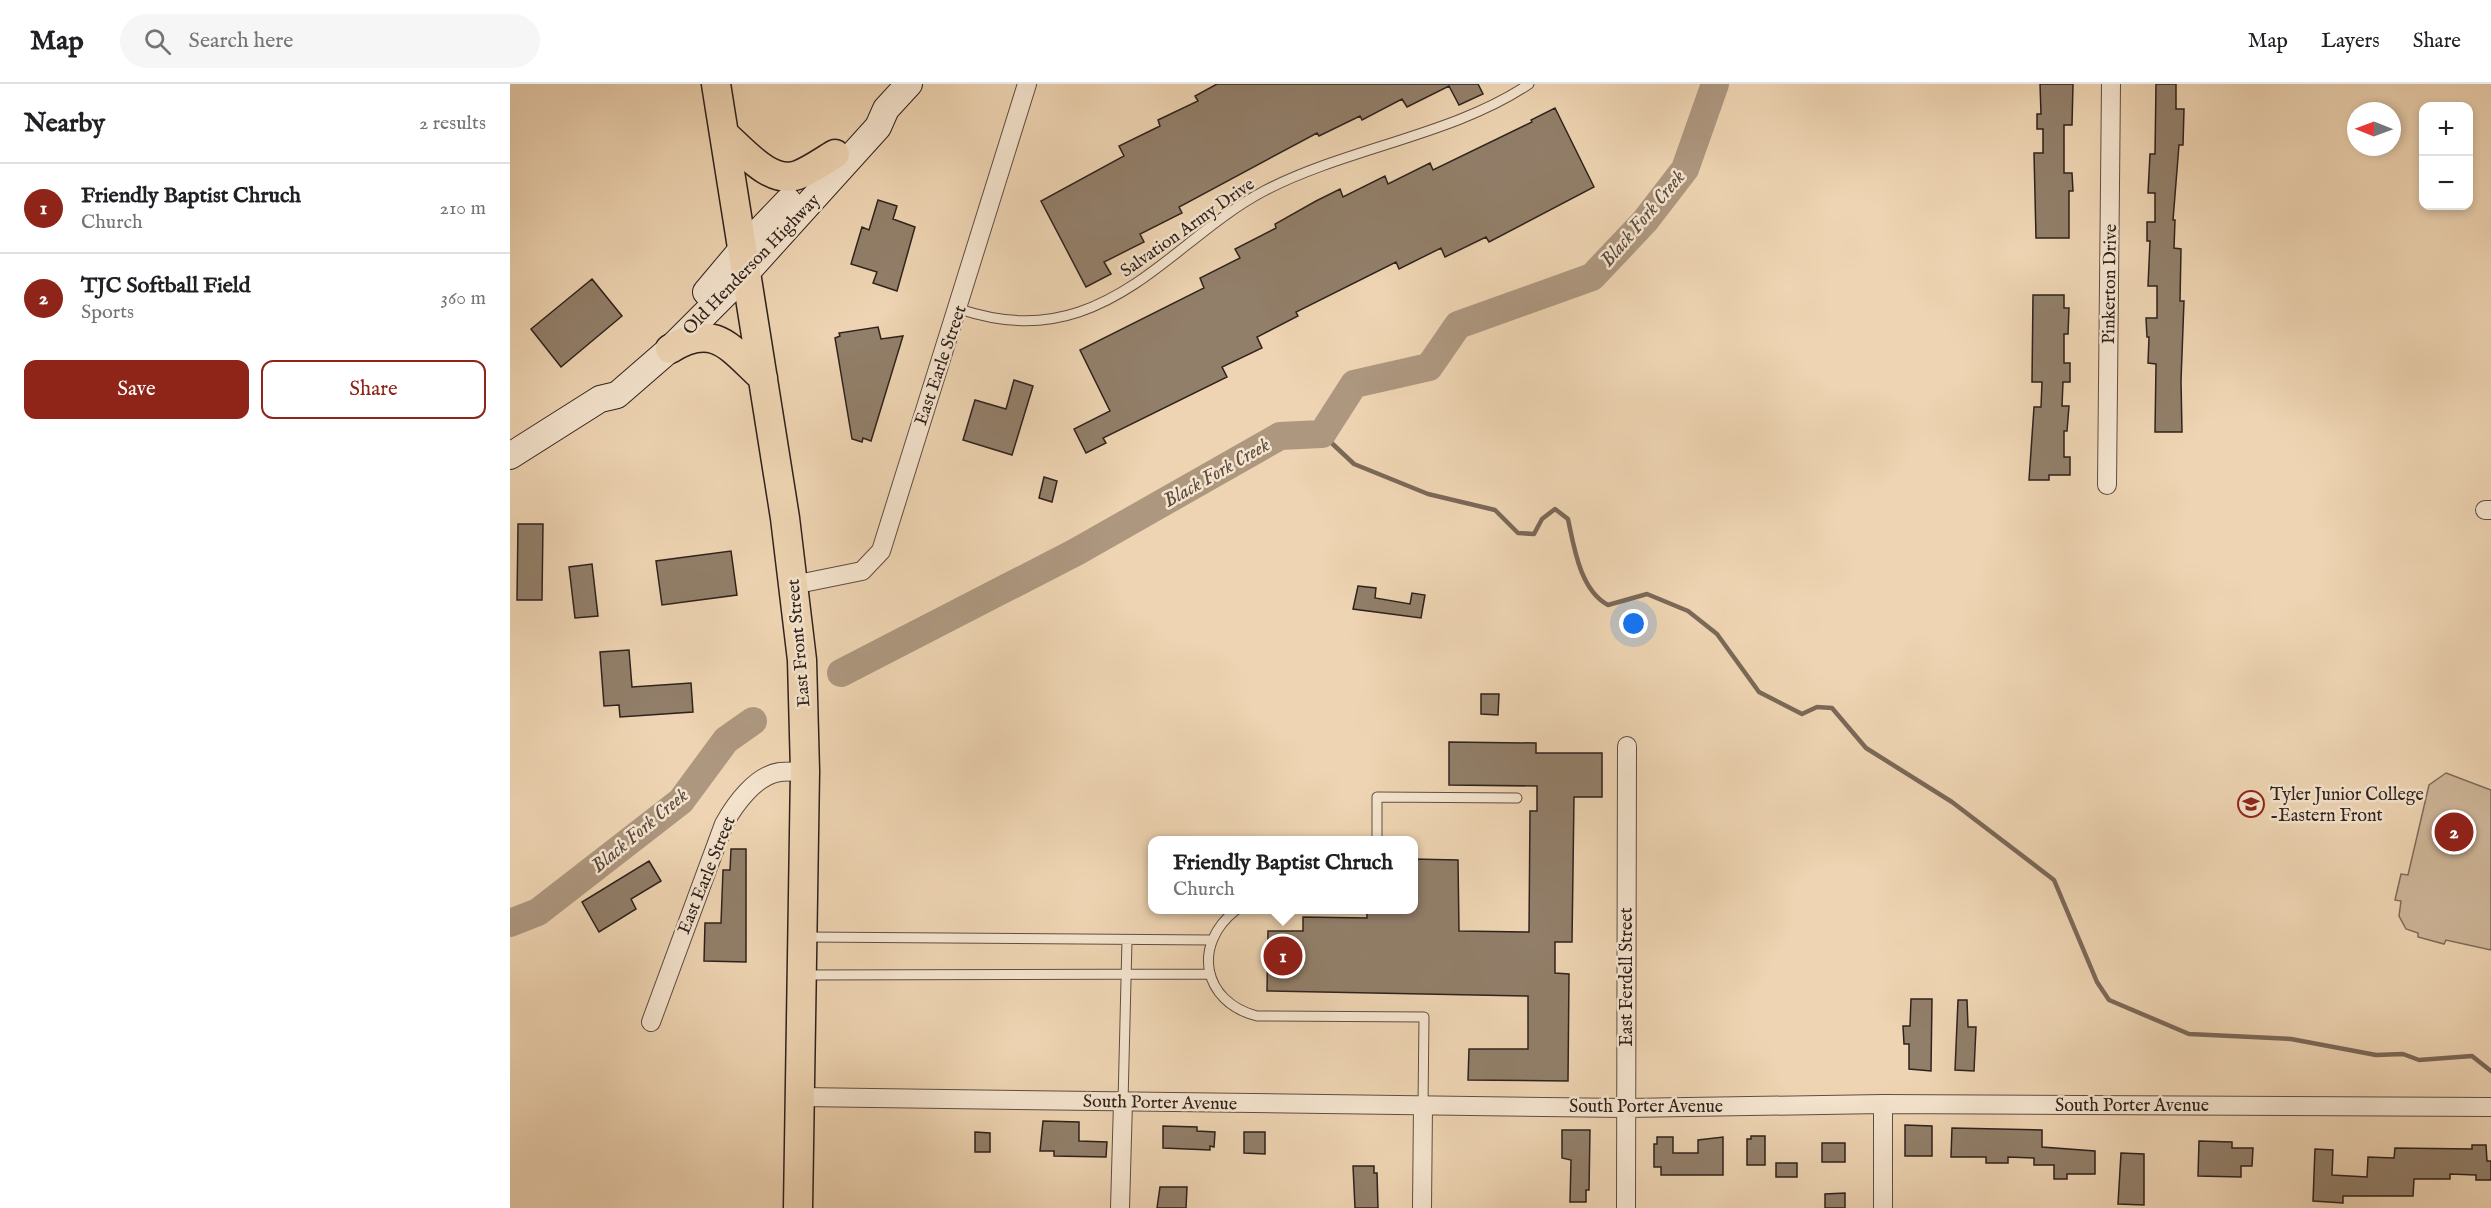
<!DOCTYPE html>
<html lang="en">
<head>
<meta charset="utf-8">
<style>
  body { margin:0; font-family:"IM FELL English",serif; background:#f6f6f6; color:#202124 }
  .controls { position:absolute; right:18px; top:18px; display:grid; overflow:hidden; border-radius:12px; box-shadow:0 3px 9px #0003 }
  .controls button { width:54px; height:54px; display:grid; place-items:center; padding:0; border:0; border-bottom:2px solid #e0e0e0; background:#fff; color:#202124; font:30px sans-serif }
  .compass { position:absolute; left:1837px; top:18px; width:54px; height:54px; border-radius:50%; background:#fff; box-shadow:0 3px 9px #0003; rotate:271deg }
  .you { position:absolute; left:1124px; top:540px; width:21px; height:21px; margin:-15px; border:4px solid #fff; border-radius:50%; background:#1a73e8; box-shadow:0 0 0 9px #1a73e833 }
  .badge { display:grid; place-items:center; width:39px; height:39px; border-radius:50%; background:#8f2418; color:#fff; font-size:20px; font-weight:700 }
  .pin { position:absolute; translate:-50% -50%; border:3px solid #fff; box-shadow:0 2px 6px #0006 }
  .popup { position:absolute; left:638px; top:752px; width:270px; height:78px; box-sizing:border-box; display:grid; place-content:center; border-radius:12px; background:#fff; filter:drop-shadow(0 2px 4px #0005); font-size:20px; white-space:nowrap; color:#757577 }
  .popup b { font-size:22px; color:#202124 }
  .popup::after { content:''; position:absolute; left:50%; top:100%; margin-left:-12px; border:12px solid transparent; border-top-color:#fff }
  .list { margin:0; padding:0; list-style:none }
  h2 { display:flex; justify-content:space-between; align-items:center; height:78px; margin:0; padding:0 24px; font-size:26px }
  h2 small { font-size:20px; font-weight:400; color:#757577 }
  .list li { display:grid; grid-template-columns:39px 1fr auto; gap:18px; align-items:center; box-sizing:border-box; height:90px; padding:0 24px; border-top:2px solid #e0e0e0 }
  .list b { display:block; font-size:22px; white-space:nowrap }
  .list p { margin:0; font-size:20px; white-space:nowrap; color:#757577 }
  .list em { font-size:20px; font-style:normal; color:#757577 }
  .actions { display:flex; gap:12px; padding:18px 24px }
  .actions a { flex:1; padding:14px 0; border:2px solid #8f2418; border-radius:12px; text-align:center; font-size:21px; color:#8f2418 }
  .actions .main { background:#8f2418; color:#fff }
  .icon { flex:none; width:33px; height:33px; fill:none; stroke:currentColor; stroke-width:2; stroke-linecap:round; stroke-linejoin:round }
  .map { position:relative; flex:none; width:1981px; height:1124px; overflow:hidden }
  header { display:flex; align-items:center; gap:36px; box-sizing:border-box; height:84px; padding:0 30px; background:#fff; border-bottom:2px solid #e0e0e0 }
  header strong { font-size:28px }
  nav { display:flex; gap:33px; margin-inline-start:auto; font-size:21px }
  .search { width:420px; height:54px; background:#f6f6f6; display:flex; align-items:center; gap:15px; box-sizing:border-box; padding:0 21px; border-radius:33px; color:#757577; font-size:22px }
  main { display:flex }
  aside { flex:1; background:#fff }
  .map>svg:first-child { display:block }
  .green { fill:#ceb699; stroke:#7e6c5b; stroke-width:1.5 }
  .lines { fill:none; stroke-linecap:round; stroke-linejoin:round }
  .stream { stroke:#7b6858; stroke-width:4.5 }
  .river { stroke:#ad977f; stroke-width:28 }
  .building { fill:#927f6a; stroke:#2f221d; stroke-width:1.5 }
  .lane-casing { stroke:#5f4e42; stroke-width:11 }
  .street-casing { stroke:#5f4e42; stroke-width:20 }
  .secondary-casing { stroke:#2f221d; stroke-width:28 }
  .primary-casing { stroke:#2f221d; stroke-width:31 }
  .lane { stroke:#f4e3cd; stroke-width:9 }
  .street { stroke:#f4e3cd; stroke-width:18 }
  .secondary { stroke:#f4e3cd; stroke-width:26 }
  .primary { stroke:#eed4b2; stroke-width:28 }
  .labels { text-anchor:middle; stroke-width:5; stroke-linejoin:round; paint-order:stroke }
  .street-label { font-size:18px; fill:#2f221d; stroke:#f4e3cd }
  .poi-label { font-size:18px; fill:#2f221d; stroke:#f4e3cd; text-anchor:start }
  .water-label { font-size:20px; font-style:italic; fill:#5b4b3f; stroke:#f4e3cd }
</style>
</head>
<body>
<header>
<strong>Map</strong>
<div class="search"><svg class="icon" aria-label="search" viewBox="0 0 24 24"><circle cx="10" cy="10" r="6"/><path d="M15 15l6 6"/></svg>Search here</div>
<nav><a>Map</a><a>Layers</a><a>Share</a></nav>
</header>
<main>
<aside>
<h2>Nearby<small>2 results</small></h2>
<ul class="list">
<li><span class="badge">1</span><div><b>Friendly Baptist Chruch</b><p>Church</p></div><em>210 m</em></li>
<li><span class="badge">2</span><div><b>TJC Softball Field</b><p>Sports</p></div><em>360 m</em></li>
</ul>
<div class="actions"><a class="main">Save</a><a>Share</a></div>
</aside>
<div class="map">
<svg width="1981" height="1124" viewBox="0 0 1981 1124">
  <rect width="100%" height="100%" fill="#eed4b2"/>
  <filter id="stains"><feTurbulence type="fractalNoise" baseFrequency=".00333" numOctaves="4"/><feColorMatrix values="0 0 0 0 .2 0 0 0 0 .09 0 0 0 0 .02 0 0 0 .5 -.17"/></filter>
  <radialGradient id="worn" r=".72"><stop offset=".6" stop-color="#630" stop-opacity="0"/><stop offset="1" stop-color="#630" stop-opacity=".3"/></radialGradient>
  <path class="green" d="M1936 689 1981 706V866L1936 856 1934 860 1908 853V849L1896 845 1889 832 1891 817 1885 816 1891 790 1898 791 1919 701Z"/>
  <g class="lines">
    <path class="stream" d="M812 350 844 380 918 410 985 426 1008 449 1024 450 1032 435 1045 425 1058 435C1064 463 1070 506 1098 521L1137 510 1178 527 1207 550 1249 608 1292 630 1307 623 1322 624 1356 664 1442 718 1544 796 1587 898 1599 916 1679 950 1781 955 1866 971 1893 970 1909 976 1962 972 1981 987"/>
    <path class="river" d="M331 589 566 468 770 352 812 350 844 300 919 283 948 241 1082 193 1135 137 1175 85 1205 0
      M0 839 28 828 171 717 216 656 243 637"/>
  </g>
  <path class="building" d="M707 0H968L973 10 949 21 939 2 897 23 892 15 852 36 850 32 809 52 807 49 669 123 672 129 630 150 634 158 594 178 601 190 576 203 531 117 614 72 609 62 650 42 648 36 688 17 685 12Z
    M1530 0H1563L1562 41H1554V89H1562L1563 107H1559V154H1526L1524 69H1533V45H1527V30H1531Z
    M1646 0H1666V25H1674L1673 61H1669L1663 136H1665L1664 164 1671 165 1670 217H1674L1671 297 1672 348H1645L1646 280 1638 279 1639 253H1637L1636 234H1647V202H1638L1640 157H1637V138H1645V109H1638L1640 70H1645Z
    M1045 24 1084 103 979 158 976 153 935 173 931 164 889 185 886 178 786 228 788 232 747 253 752 264 712 283 717 293 593 354 596 359 576 369 564 345 600 327 570 266 694 204 690 194 730 174 725 165 766 144 765 140 806 117 830 105 833 113 875 92 878 100 920 79 923 86 1022 38 1021 36Z
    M368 116 387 122 383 135 405 143 387 207 363 199 367 188 341 180 352 143 359 146Z
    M82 195 112 232 51 283 21 245Z
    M1523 211H1554V224H1559L1558 250H1554V279H1560V298H1553L1552 322H1559L1557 347H1554V373H1560V391H1539V396H1519L1524 323H1531L1532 298H1522Z
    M368 243 371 255 393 252 361 357 353 354 352 358 342 355 325 254 330 252 329 249Z
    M504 296 523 302 502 371 453 356 465 316 496 325Z
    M534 393 547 397 542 418 529 414Z
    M8 440H33L32 516H7Z
    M221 467 227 511 152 521 146 477Z
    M82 480 88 532 65 534 59 483Z
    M848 502 866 504 865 514 900 520 902 509 915 511 911 534 843 525Z
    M119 566 122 603 181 599 183 628 110 633 109 621 94 622 90 568Z
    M971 610H989L988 631 971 630Z
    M939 658 1026 659V669H1092V713H1064L1062 858H1045V889L1059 890 1058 997 958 996 959 965H1018V912L757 907 758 847H793V833L857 834V825H903V775L948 776 949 847 1019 848 1020 727H1027V702L939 701Z
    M221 765H236V878L194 877 195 839H211L213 786H220Z
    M139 777 151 797 121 815 126 825 89 848 72 818Z
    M1401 915H1422L1421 987 1399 985V960H1394L1393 942H1400Z
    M1448 916H1457L1458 943H1466L1464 987 1445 986Z
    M533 1037 569 1038V1057L597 1058 596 1073 544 1072V1067H530Z
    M1395 1041 1422 1042V1072H1395Z
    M653 1042 687 1043V1047L705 1048 704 1063 700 1062V1066L653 1064Z
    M1442 1044 1532 1046V1063L1585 1067V1090H1557V1095H1544V1081H1524V1074L1498 1073V1079H1476V1073H1441Z
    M1052 1046H1080L1079 1106H1076V1118H1060L1061 1076 1052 1074Z
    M465 1048 480 1049V1068H465Z
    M734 1048H755V1070L734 1069Z
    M1241 1052H1255V1081H1237V1055H1241Z
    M1147 1053H1163V1069H1188V1056L1213 1053V1091H1151V1083H1144V1060H1147Z
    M1689 1057 1722 1058V1064H1743L1742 1082H1731V1093L1688 1092Z
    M1312 1059H1335V1078H1312Z
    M1962 1061H1976L1977 1077H1981V1096H1966V1091L1940 1090V1095H1904L1903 1112H1833V1119L1803 1117 1805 1065 1823 1066 1822 1091 1857 1093 1858 1073 1884 1074 1885 1064 1962 1065Z
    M1611 1069 1634 1070V1121L1608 1120Z
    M1266 1079H1287V1093H1266Z
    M843 1082H864V1089H867L868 1124H845Z
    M650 1103H677L676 1124H647Z
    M1335 1109V1124H1315V1110Z"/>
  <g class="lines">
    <defs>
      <path id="lane" d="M449 225C489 238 527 242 569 228 640 204 688 142 754 107 836 64 944 51 1019 0
        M867 756V713L1007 714
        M726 826C682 860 692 918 747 932L914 933 913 1021
        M295 853 700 856
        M294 891 698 890
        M613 1018 617 856"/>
      <path id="street" d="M1597 401 1601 0
        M1975 426H1981
        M283 501 352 487 371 467 517 0
        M141 938 214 740C225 720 246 691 270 688 278 687 287 688 295 687
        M290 1013 1116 1024 1373 1020 1981 1023
        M610 1124 613 1018
        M912 1124 913 1021
        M1116 1124 1117 662
        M1373 1124V1020"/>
      <path id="secondary" d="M196 208 233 164 278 117
        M0 372 90 315 107 311 160 265 236 189 368 43 376 25 399 0"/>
      <path id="primary" d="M206 0 275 434 292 576 295 687 288 1124
        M214 50C233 66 260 101 288 91 301 86 313 77 325 70
        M160 265C205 237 221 265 253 294"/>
    </defs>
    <use href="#lane" class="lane-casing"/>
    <use href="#street" class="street-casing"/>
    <use href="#secondary" class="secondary-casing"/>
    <use href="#primary" class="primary-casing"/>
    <use href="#lane" class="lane"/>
    <use href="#street" class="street"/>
    <use href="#secondary" class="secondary"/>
    <use href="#primary" class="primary"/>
  </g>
  <defs>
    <symbol id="university-ring" viewBox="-11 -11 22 22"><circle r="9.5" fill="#f4e3cd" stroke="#8f2418" stroke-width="1.5"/><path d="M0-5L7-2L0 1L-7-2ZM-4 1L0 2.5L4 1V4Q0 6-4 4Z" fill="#8f2418"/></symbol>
  </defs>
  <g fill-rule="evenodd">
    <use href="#university-ring" x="1726" y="705" width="30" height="30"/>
  </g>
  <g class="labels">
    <g class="street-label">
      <text transform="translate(677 143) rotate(-35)" y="6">Salvation Army Drive</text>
      <text transform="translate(241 180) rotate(-46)" y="6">Old Henderson Highway</text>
      <text transform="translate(1599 200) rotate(-89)" y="6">Pinkerton Drive</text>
      <text transform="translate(430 281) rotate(-71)" y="6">East Earle Street</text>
      <text transform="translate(288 559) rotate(-95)" y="6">East Front Street</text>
      <text transform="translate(196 791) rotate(-68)" y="6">East Earle Street</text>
      <text transform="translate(1116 893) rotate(-90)" y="6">East Ferdell Street</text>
      <text transform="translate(650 1018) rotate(1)" y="6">South Porter Avenue</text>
      <text x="1622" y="1027">South Porter Avenue</text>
      <text x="1136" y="1028">South Porter Avenue</text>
    </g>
    <g class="poi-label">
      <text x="1760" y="716">Tyler Junior College<tspan x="1760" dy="21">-Eastern Front</tspan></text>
    </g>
    <g class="water-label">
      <text transform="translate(1132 134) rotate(-50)" y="7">Black Fork Creek</text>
      <text transform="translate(706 388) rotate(-30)" y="7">Black Fork Creek</text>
      <text transform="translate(129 746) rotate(-40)" y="7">Black Fork Creek</text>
    </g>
  </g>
  <rect width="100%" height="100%" filter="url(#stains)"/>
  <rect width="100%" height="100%" fill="url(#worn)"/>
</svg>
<div class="controls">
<button>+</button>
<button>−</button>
</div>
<svg class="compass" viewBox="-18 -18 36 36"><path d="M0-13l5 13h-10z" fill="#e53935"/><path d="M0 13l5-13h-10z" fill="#757577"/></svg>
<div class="you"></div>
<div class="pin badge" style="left:773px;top:872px">1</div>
<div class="popup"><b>Friendly Baptist Chruch</b>Church</div>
<div class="pin badge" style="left:1944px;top:748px">2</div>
</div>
</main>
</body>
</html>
